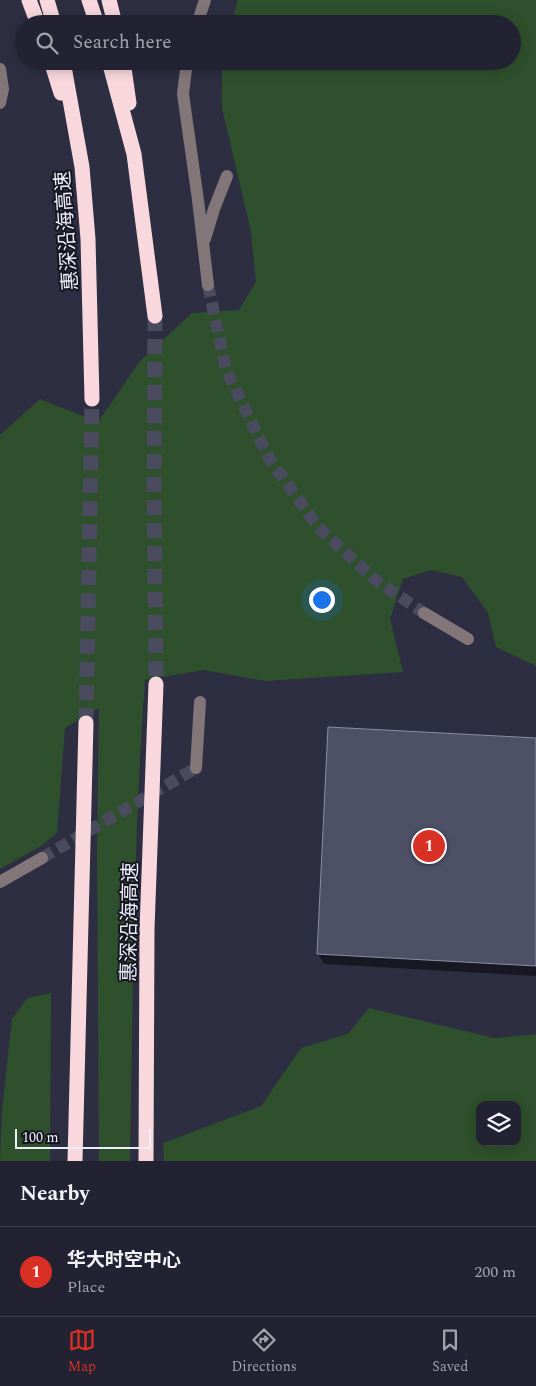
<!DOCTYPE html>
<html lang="en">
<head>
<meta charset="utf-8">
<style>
  body { margin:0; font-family:Spectral,"Noto Sans SC",serif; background:#2e2f3e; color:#f1f3f6 }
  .controls { position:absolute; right:15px; bottom:15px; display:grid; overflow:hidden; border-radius:10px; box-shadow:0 2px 12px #0003 }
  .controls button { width:45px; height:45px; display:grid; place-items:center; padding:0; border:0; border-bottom:1px solid #3f3f4d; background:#222232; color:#f1f3f6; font:25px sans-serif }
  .scale { position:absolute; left:15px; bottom:12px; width:136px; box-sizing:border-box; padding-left:5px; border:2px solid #eceefb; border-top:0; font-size:14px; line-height:18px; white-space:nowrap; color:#eceefb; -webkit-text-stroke:4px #161720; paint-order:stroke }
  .you { position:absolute; left:321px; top:599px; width:18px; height:18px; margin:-12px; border:4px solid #fff; border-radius:50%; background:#1a73e8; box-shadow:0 0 0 8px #1a73e833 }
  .badge { display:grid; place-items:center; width:32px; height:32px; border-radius:50%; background:#d93025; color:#fff; font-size:16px; font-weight:700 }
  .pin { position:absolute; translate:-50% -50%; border:2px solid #fff; box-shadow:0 1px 5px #0006 }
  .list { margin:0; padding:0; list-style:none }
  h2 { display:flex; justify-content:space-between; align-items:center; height:65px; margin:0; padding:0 20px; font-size:21px }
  h2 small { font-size:16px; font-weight:400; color:#a2a4ac }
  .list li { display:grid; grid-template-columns:32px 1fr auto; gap:15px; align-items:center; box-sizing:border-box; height:90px; padding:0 20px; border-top:1px solid #3f3f4d }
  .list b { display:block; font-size:19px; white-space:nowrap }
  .list p { margin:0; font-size:16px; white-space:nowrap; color:#a2a4ac }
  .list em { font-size:16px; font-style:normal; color:#a2a4ac }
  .icon { flex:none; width:28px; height:28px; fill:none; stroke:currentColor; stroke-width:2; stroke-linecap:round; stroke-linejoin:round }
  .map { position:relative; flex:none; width:536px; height:1161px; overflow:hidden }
  .search { position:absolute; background:#222232; box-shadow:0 2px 12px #0003; left:15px; right:15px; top:15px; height:55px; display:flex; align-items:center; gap:12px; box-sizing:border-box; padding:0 18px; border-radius:28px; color:#a2a4ac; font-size:19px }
  .sheet { height:155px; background:#222232 }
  nav { display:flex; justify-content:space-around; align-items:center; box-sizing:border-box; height:70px; border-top:1px solid #3f3f4d; background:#222232; font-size:14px; color:#a2a4ac }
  nav a { display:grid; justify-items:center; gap:2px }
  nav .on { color:#d93025 }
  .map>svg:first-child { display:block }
  .green { fill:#2f502c; fill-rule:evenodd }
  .shadow { fill:#0007 }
  .building { fill:#4e5066; stroke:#8c8ea7 }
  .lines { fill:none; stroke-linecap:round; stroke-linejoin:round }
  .minor-tunnel { stroke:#4a4b5e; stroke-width:12; stroke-dasharray:12 6; stroke-linecap:butt }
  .highway-tunnel { stroke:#4a4b5e; stroke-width:15; stroke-dasharray:15 8; stroke-linecap:butt }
  .minor { stroke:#837678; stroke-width:12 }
  .highway { stroke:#f8d8dd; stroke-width:15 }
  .labels { text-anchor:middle; stroke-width:4; stroke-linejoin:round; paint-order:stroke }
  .street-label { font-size:20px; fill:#eceefb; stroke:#161720 }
</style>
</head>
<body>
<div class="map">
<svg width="536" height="1161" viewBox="0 0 536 1161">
  <rect width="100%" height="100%" fill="#2d2e42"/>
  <path class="green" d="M238 0H536V666L496 647 488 613 462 577 431 570 403 579 390 619 403 672 265 681 204 670 145 680C133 840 133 1000 130 1161H99L97 850 99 708 65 728 57 833 41 846 0 869V435L40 399 98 422 140 361 192 313 239 310 256 282 251 232 222 108V61H512V24H231Z
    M51 993 50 1161H0L2 1110 12 1019 27 998Z
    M369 1008 494 1038 536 1034V1161H164L163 1143 261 1106 301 1048 348 1034ZM480 1105H517V1142H480Z"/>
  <path class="shadow" d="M536 739V976L324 964 318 954Z"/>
  <path class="building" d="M328 727 536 738V966L317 954Z"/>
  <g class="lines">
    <path class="minor-tunnel" d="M208 285 226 370 269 458 317 526 374 579 424 613
      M42 858 196 768"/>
    <path class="highway-tunnel" d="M155 316 154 487 156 684
      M86 723 92 399"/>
    <path class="minor" d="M197 24 205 0
      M187 61 183 94 198 200 208 285
      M0 69 3 89 0 103
      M205 239 214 209 227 176
      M424 613 468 639
      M196 768 200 702
      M0 882 42 858"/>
    <path class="highway" d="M29 0 38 24
      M47 0 54 24
      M89 0 97 24
      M109 0 115 24
      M51 61 61 93
      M63 61 82 167 88 239 92 399
      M109 61 134 154 155 316
      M123 61 129 103
      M75 1161 86 723
      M146 1161 147 929 156 684"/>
  </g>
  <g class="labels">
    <g class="street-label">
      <text transform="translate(66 231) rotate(-94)" y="7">惠深沿海高速</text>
      <text transform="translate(129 922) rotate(-89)" y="7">惠深沿海高速</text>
    </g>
  </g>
</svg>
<div class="controls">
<button><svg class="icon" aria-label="layers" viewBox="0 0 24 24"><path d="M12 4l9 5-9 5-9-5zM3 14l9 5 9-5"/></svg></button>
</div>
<div class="scale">100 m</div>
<div class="you"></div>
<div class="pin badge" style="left:429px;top:846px">1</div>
<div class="search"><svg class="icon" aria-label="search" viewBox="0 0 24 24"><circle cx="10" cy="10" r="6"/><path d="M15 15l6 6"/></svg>Search here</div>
</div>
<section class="sheet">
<h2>Nearby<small></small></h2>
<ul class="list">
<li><span class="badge">1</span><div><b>华大时空中心</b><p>Place</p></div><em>200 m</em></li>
</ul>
</section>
<nav>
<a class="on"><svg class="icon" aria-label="map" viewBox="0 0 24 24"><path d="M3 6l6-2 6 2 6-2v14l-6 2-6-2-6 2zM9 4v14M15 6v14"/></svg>Map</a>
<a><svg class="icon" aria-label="directions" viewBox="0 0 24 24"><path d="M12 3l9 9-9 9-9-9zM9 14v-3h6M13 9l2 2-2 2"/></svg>Directions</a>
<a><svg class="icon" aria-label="saved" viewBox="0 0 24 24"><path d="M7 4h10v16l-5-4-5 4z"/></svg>Saved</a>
</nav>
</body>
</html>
